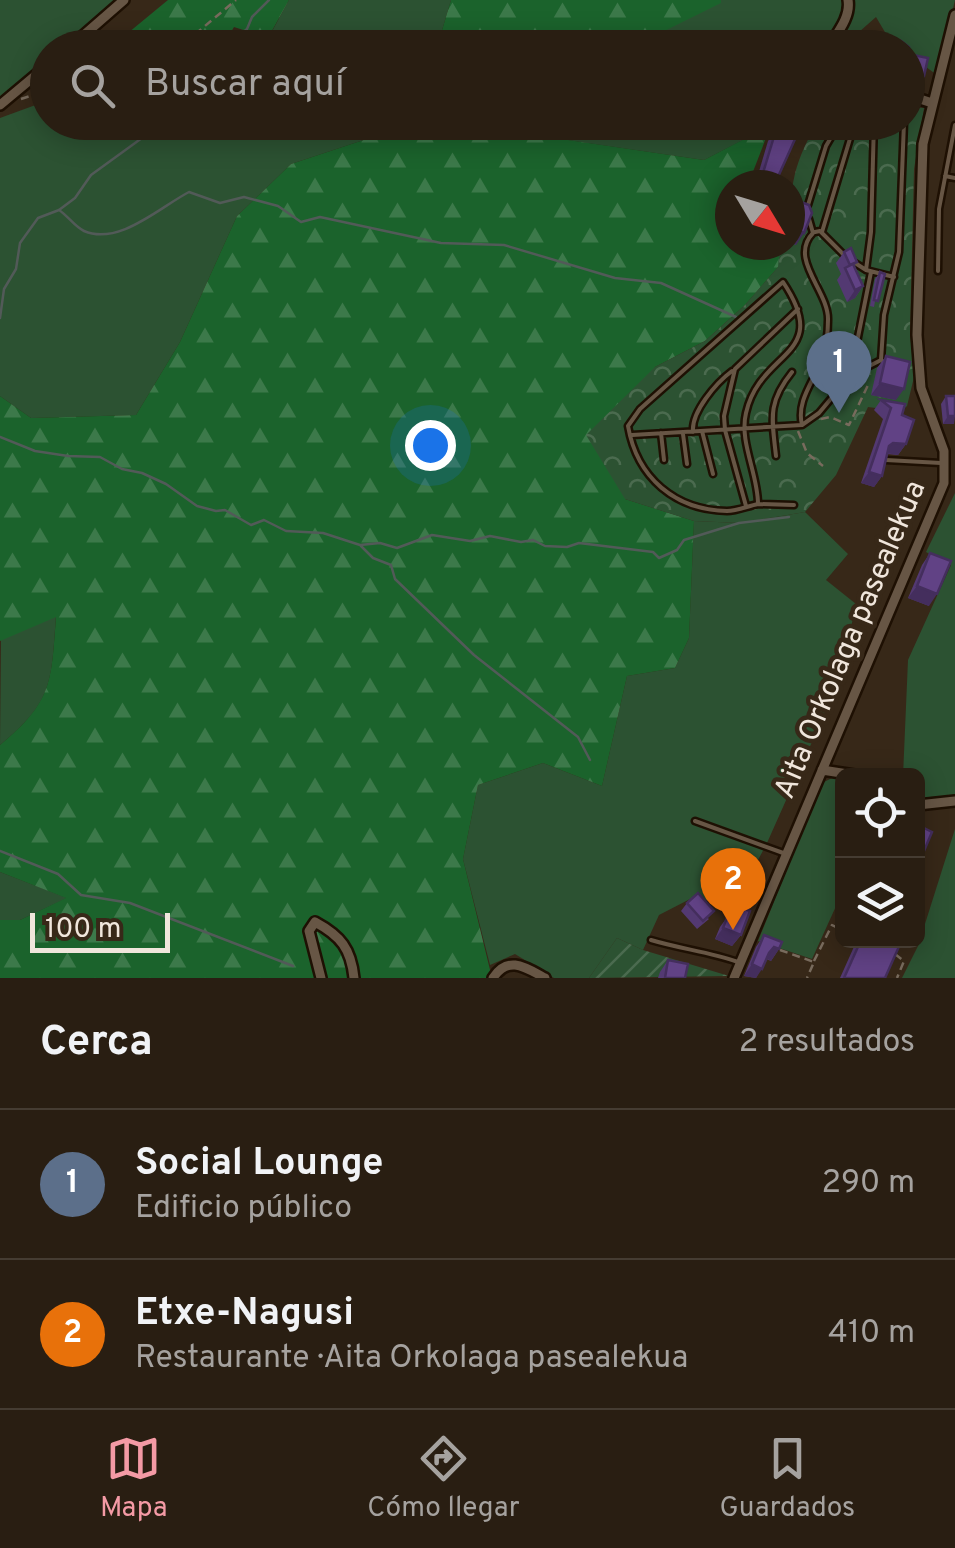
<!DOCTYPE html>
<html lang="es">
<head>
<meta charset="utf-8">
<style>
  body { margin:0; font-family:Overpass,sans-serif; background:#31271b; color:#f1f3f6 }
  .controls { position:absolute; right:30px; bottom:30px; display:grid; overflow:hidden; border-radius:15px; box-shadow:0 5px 25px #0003 }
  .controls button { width:90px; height:90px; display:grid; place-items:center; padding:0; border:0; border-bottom:2px solid #453c32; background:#291e12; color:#f1f3f6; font:50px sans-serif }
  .compass { position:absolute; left:715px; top:170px; width:90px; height:90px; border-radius:50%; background:#291e12; box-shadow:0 5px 25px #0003; rotate:128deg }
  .scale { position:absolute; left:30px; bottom:25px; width:140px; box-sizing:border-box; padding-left:10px; border:5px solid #f0e6dc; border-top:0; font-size:28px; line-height:35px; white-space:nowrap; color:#f0e6dc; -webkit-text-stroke:8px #372818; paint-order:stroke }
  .you { position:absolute; left:430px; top:445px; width:35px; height:35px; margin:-25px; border:8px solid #fff; border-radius:50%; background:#1a73e8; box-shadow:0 0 0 15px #1a73e833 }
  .badge { display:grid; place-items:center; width:65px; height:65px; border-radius:50%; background:#f49aa5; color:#fff; font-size:32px; font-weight:700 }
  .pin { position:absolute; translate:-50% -82px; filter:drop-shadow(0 2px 5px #0008) }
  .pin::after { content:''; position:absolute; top:52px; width:35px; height:30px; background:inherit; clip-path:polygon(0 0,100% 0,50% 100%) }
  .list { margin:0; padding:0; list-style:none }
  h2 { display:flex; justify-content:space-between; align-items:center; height:130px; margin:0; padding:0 40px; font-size:42px }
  h2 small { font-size:32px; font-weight:400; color:#a5a29f }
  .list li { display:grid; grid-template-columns:65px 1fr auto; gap:30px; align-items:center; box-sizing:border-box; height:150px; padding:0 40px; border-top:2px solid #453c32 }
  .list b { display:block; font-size:38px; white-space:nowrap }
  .list p { margin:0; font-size:32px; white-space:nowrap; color:#a5a29f }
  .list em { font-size:32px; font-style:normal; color:#a5a29f }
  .icon { flex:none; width:55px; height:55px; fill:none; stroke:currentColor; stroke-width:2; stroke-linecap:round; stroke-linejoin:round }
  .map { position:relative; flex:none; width:955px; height:978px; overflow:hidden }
  .search { position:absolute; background:#291e12; box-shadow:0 5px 25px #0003; left:30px; right:30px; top:30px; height:110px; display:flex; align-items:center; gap:25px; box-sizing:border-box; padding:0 35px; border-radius:55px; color:#a5a29f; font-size:38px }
  .sheet { height:430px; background:#291e12 }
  nav { display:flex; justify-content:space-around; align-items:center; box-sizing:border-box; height:140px; border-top:2px solid #453c32; background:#291e12; font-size:28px; color:#a5a29f }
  nav a { display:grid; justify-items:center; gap:5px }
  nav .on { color:#f49aa5 }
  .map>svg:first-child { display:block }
  .grass { fill:#2c5232 }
  .forest { fill:url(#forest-firs) }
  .park { fill:url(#park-crowns) }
  .garden { fill:url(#garden-furrows) }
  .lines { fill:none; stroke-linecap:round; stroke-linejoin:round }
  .stream { stroke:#525a58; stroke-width:2.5 }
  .service-casing { stroke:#1e1003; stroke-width:9 }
  .minor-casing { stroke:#1e1003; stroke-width:14 }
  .path { stroke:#786b5d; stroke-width:2.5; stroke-dasharray:8 5; stroke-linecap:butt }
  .service { stroke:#675645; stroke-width:4 }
  .minor { stroke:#675645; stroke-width:9 }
  .wall { fill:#533972 }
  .shaded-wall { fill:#442e5d }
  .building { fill:#614285; stroke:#442e5d; stroke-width:2.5 }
  .labels { text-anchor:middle; stroke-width:9; stroke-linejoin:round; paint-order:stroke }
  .street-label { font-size:30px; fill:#f0e6dc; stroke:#372818 }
</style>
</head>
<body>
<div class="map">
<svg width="955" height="978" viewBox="0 0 955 978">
  <defs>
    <pattern id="forest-firs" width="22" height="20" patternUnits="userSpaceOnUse" patternTransform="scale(2.5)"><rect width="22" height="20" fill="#1b632c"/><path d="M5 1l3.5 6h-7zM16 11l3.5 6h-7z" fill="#3c794a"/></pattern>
    <pattern id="park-crowns" width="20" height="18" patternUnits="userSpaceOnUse" patternTransform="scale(2.5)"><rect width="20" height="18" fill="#2c5232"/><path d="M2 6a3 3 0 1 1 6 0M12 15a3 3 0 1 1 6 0" fill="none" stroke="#4b6b4f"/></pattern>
    <pattern id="garden-furrows" width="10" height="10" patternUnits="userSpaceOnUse" patternTransform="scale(2.5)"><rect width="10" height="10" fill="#2c5232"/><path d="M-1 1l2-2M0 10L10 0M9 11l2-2" fill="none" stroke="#4b6b4f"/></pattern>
  </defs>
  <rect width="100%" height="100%" fill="#372818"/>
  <path class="grass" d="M0 0H117L62 47 48 48 47 60 0 101Z
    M289 0H451L437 47 263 48Z
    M721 0H955L937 75 908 54V48L892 44 876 17 842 47 632 48Z
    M41 103 47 106 48 122 84 123 104 132 120 122 415 123 291 164 237 216 180 342 136 415 31 418 0 396V118Z
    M555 123H776L704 160 567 140Z
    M955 493V795L918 798V776H903L908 660 951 565 926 552Z
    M805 512 848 554 826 580 856 604 840 679 767 843 734 905 692 898 659 915 643 950 617 938 589 978H554L515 954 490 965 463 859 478 785 543 763 602 786 627 676 675 668 689 638 694 521 740 523Z
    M56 616C51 681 54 701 0 745L1 638Z
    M834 777 842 778V893L812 959 758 941 822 783Z
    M955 829V978H902L918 946Z
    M0 872 67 898 20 920H0Z"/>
  <path class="forest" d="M168 0H289L268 38 234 27 222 47H111Z
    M451 0H721V3L632 47H437Z
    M415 123H555L568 140 704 160 771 125 749 182 755 185H730V245H780L779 266 745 305 705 341 655 367 625 499 694 521 689 638 675 668 627 676 602 786 543 763 478 785 463 859 492 978H0V920H20L66 898 0 872V745C53 701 51 682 56 617L0 641V396L31 418 136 415 180 342 237 216 291 164Z"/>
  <path class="park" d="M908 107 924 108 914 169 910 332 914 377 907 406 901 411 868 407 836 475 805 512 740 523 694 521 625 499 586 435 655 367 705 341 745 305 778 267 780 245H790C790 191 790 170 817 123L908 122Z"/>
  <path class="garden" d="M617 938 643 950 729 976 589 978Z"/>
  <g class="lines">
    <path class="stream" d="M225 48 247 29 252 17 269 0
      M59 210C68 216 75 227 84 231 119 246 160 207 189 192L220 203 244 197 278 206 301 222 320 217 441 243 504 245 615 278 661 283 736 317
      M0 318 4 289 16 269 20 243 38 218 59 210 75 198 91 175 164 122
      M0 437 35 451 68 456 100 457 122 469 142 473 166 484 197 506 216 511 225 510 251 525 264 520 286 531 323 533 360 545 380 543 397 548 432 535 470 541 490 536 521 542 533 540 545 546 567 547 579 543 653 552 659 558 677 550 684 540 739 523 789 517
      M361 546 373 558 391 565 395 579 474 655 578 737 590 760
      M0 851 58 874 81 895 130 903 293 966"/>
    <defs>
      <path id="service" d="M945 176 955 178
        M808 205 826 146 840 122
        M815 232 820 231 844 255
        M822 232 855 122
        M852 261 866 270 894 277
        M866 270 871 232 874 122
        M938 271 939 209 955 125
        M855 352 871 272
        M885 363 881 360 884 315 899 252 904 122
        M802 425C796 401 814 381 822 359 826 347 828 333 828 320 829 291 788 259 813 233L809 219
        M702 431 713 474
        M693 432C691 412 716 383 732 371
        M661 433 664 460
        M683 434 687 464
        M632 435 802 425 819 413 850 376 881 360
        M776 456C772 419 767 403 792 372
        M886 460 941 463
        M758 504C748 506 737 511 727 511 675 510 637 478 628 426L640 409 783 282C833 357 760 349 746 413 739 442 758 474 758 504L794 505
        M746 506 725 430 724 416 735 369 798 309
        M695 821 786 854
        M651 940C681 949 710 952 738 962"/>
      <path id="minor" d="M69 48 124 0
        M828 48C837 33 851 17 848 0
        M908 95 932 103
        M0 105 48 65
        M822 770 861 776
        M918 805 955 801
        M321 978 309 931 315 922C341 936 351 949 354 978
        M493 978C508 955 525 967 545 978
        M734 978 944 483V451L921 388 917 335 923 144 955 15"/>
    </defs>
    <use href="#service" class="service-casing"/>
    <use href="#minor" class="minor-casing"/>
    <path class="path" d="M173 48 199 31 236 0
      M21 99 48 90
      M821 419 830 417 849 425 868 385
      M798 431 807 453 823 466
      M780 950 814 962 807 978
      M895 954 904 961 897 978
      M814 961 832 925 842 930"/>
    <use href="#service" class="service"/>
    <use href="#minor" class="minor"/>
  </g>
  <path class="wall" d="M776 130 772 185H755L768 141Z
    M801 202 796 245 790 242V220Z
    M844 252 857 262 854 266 863 286 855 298 847 302 837 280 841 274 836 263Z
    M880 272 874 307 870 306 875 279Z
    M886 356 896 400 871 395 877 368Z
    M946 396 954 424H943L941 404Z
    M881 400 902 415 906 444 898 455 887 454 882 476 874 487 861 483 883 419 874 410Z
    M930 553 929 606 908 598 922 565Z
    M687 903 709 919 697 929 681 911Z
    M736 905 741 935 732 946 715 939 720 927Z
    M764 935 779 949 771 961 766 959 756 978 744 976 756 947Z
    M857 940H899L885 978H840Z
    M668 960 685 978H658L660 972Z"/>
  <path class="shaded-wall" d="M908 72 924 76 917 86 908 84Z
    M763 173 777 179 772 185H755Z
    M790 227 804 233 796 245 790 242Z
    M863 286 855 298 847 302 855 290Z
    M880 383 904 389 896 400 871 395Z
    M948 416H955L954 424H943Z
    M893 443 906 444 898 455 886 453 889 446Z
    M869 472 882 476 874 487 861 483Z
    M917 586 937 594 929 606 908 598Z
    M723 928 741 935 732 946 715 939Z
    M774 947 779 949 771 961 766 958 761 964Z
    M752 964 762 969 756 978 744 976Z"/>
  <path class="building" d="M246 34 262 43 259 48H238Z
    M901 41 909 47 908 49 896 48Z
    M908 54 928 58 924 76 908 72Z
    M776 130 796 137 777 179 763 173Z
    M801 202 809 205 812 213 804 233 790 227Z
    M851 248 857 262 850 265 844 252Z
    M853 264 863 286 855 290 845 268Z
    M880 272 885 274 878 301 874 300Z
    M886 356 910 362 904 389 880 383Z
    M946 396H955V416H948Z
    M881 400 905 404 902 415 914 420 906 444 893 443 889 446 882 476 869 472 891 408Z
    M930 553 951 561 937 594 917 586Z
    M918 825 932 832 918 865Z
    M698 893 714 911 703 921 687 903Z
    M736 905 750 911 741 935 723 928 728 915 732 916Z
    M764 935 782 942 779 949 774 947 769 953 762 969 752 964Z
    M861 940 901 942 885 978H844Z
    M668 960 688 964 685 978H665Z"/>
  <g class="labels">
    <g class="street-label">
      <text transform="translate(849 639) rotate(-67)" y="10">Aita Orkolaga pasealekua</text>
    </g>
  </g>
</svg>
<div class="controls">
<button><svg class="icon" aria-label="locate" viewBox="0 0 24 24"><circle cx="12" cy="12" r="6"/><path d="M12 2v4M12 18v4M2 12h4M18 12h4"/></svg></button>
<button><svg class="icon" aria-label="layers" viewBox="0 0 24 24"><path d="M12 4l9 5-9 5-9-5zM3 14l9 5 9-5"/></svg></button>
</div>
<svg class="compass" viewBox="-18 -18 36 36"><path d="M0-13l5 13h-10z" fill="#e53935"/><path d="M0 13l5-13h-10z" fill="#a5a29f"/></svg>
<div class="scale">100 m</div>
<div class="you"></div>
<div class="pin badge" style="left:839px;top:413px;background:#5c6f8a">1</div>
<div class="pin badge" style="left:733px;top:930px;background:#e8710a">2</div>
<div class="search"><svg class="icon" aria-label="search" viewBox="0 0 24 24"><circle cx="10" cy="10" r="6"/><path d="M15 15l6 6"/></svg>Buscar aquí</div>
</div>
<section class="sheet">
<h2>Cerca<small>2 resultados</small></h2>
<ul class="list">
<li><span class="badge" style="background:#5c6f8a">1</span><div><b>Social Lounge</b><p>Edificio público</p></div><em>290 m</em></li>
<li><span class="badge" style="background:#e8710a">2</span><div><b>Etxe-Nagusi</b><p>Restaurante · Aita Orkolaga pasealekua</p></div><em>410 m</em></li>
</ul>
</section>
<nav>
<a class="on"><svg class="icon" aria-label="map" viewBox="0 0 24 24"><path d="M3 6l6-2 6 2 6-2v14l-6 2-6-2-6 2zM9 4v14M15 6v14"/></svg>Mapa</a>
<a><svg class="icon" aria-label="directions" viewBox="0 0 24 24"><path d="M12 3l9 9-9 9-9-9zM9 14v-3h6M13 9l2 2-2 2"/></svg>Cómo llegar</a>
<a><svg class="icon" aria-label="saved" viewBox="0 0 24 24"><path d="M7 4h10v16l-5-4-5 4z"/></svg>Guardados</a>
</nav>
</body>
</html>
